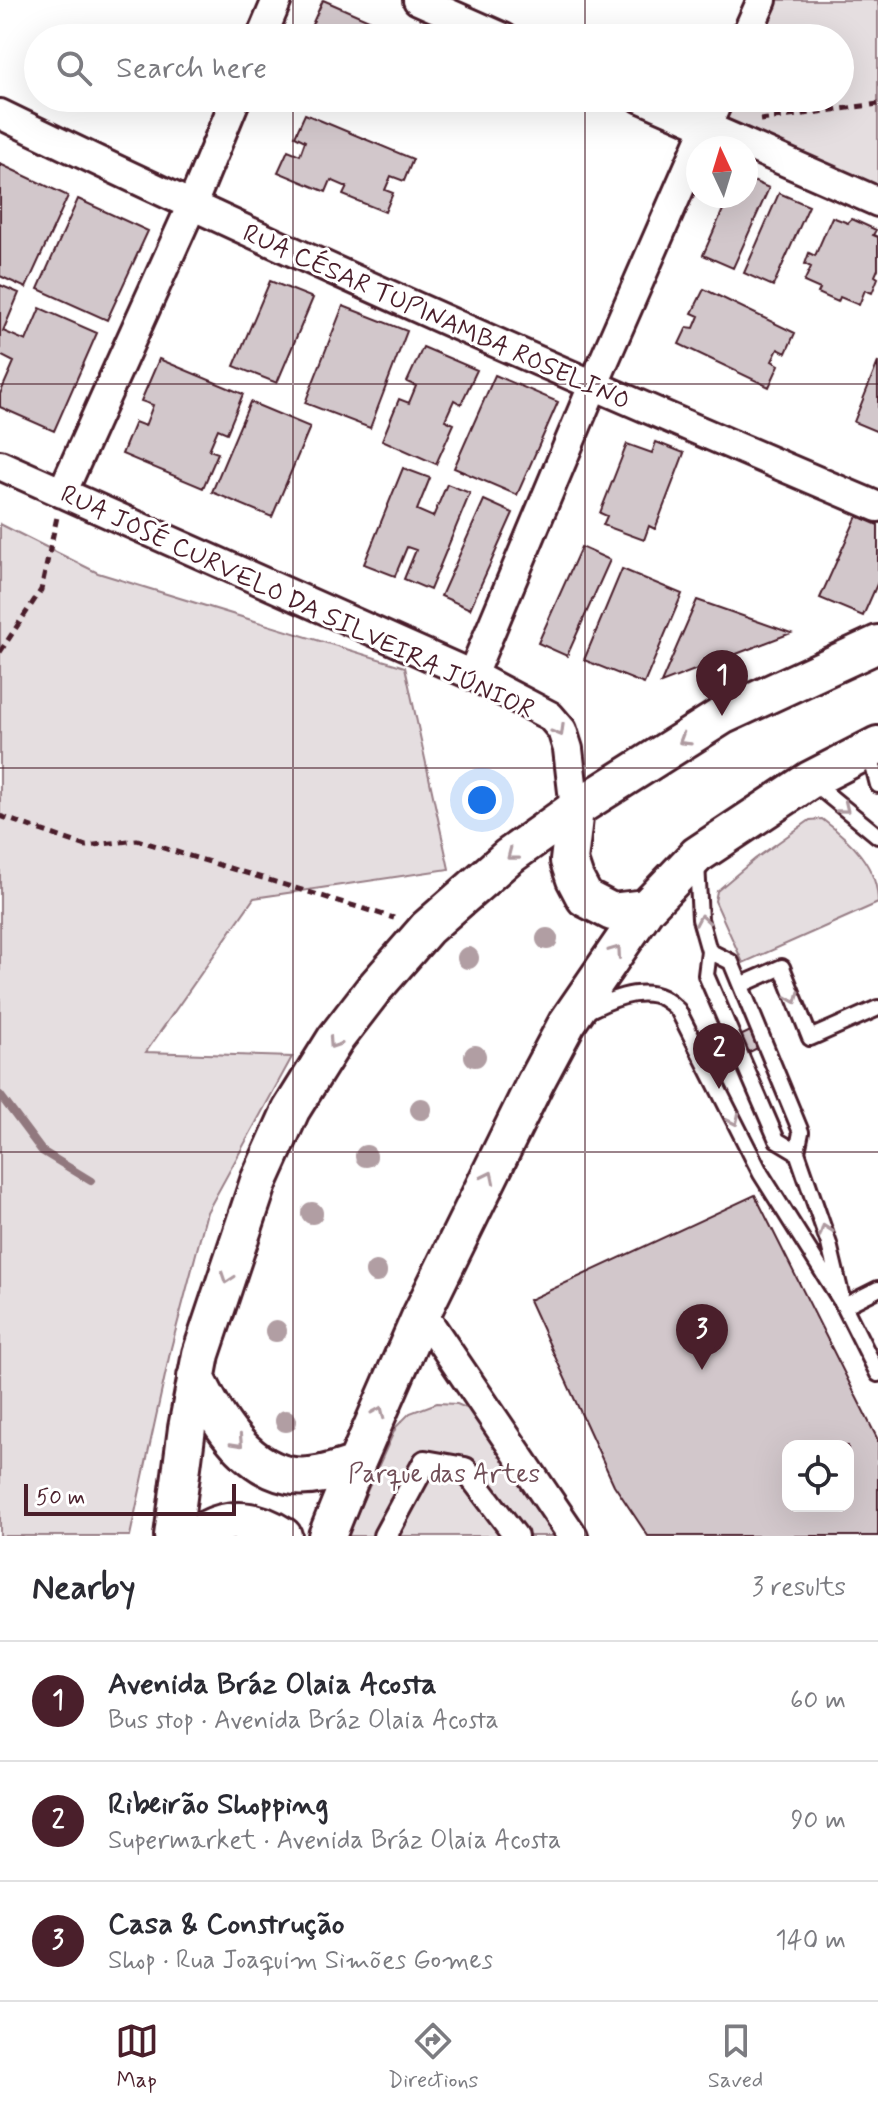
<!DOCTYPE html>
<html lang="en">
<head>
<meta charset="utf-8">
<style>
  body { margin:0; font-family:Mynerve,sans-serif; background:#f2f2f3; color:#2b2b33 }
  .controls { position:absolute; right:24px; bottom:24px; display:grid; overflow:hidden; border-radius:16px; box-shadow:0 8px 32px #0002 }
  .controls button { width:72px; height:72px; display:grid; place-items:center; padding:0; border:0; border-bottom:2px solid #e1e1e2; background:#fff; color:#2b2b33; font:40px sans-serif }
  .compass { position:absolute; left:686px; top:136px; width:72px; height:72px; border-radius:50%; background:#fff; box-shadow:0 8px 32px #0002; rotate:356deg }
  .scale { position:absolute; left:24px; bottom:20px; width:212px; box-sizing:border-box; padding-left:8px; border:4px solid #4a1f2b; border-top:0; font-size:22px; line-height:28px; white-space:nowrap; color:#4a1f2b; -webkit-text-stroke:6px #fff; paint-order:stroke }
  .you { position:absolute; left:482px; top:800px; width:28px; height:28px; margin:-20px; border:6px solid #fff; border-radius:50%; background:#1a73e8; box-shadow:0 0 0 12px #1a73e833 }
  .badge { display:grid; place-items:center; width:52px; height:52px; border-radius:50%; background:#4a1f2b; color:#fff; font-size:26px; font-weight:700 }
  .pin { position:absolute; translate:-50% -66px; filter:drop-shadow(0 2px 4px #0008) }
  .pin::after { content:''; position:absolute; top:42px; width:28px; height:24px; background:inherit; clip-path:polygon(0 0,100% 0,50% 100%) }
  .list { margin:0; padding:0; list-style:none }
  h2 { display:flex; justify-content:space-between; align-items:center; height:104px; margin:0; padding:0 32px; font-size:34px }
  h2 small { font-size:26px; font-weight:400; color:#7c7c81 }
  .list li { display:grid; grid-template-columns:52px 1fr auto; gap:24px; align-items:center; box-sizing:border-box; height:120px; padding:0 32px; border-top:2px solid #e1e1e2 }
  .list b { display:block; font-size:30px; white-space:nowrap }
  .list p { margin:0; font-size:26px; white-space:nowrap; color:#7c7c81 }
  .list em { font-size:26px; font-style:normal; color:#7c7c81 }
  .icon { flex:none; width:44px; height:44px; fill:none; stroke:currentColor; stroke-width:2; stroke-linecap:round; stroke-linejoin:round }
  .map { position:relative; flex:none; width:878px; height:1536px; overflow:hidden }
  .search { position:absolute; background:#fff; box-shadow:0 8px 32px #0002; left:24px; right:24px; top:24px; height:88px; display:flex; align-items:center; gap:20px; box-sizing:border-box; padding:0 28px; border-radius:44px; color:#7c7c81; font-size:30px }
  .sheet { height:464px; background:#fff }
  nav { display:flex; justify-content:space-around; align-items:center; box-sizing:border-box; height:112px; border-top:2px solid #e1e1e2; background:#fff; font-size:22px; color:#7c7c81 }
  nav a { display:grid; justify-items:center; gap:4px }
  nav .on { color:#4a1f2b }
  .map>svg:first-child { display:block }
  .green { fill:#e5dee0; stroke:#987e86; stroke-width:2 }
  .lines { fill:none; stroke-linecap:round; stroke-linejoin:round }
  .stream { stroke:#91787e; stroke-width:8 }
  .building { fill:#d2c7cb; stroke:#4a1f2b; stroke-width:2; fill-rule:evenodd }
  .service-casing { stroke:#4a1f2b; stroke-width:20 }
  .pedestrian-casing { stroke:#4a1f2b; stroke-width:28 }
  .minor-casing { stroke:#4a1f2b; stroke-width:34 }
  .tertiary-casing { stroke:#4a1f2b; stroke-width:42 }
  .path { stroke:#4a1f2b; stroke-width:5; stroke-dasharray:8 6; stroke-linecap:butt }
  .service { stroke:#fff; stroke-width:14 }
  .pedestrian { stroke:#fff; stroke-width:22 }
  .minor { stroke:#fff; stroke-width:28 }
  .tertiary { stroke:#fff; stroke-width:36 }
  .tree { fill:#b19ea3 }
  .oneway { stroke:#ae9aa0 }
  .grid { fill:none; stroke:#4a1f2b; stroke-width:2; stroke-opacity:0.55 }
  .labels { text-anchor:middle; stroke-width:6; stroke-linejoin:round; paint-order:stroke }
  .street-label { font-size:26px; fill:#4a1f2b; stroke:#fff }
  .park-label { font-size:26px; fill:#714f58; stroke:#fff }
</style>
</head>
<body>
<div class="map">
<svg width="878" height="1536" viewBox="0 0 878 1536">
  <rect width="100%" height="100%" fill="#fff"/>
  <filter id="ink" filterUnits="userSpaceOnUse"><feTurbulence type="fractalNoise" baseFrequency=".0125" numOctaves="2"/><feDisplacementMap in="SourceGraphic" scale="16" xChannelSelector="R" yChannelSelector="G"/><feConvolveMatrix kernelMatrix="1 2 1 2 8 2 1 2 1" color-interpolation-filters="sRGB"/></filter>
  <g filter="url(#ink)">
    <path class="green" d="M762 0H878V202L707 127 719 98H840V38H745Z
      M0 524 98 573 405 667 449 869 254 898 146 1052 292 1057 207 1212 171 1348 130 1536H0Z
      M822 819C850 840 878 866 878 903L743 963 715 901 717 891 755 859 810 820Z
      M437 1403 457 1404 476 1412 561 1536H347L396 1427 410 1413Z"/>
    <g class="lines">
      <path class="stream" d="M0 1095 42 1151 91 1181"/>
    </g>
    <path class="building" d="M323 0 385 27 380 38H306Z
      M305 114 413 159 404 181 391 176 385 190 393 193 385 212 343 195 347 187 331 180 326 192 278 172 288 150 300 155 305 141 295 136Z
      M0 164 68 196 26 288 0 276Z
      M746 178 769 188 733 268 703 255 729 196H746Z
      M779 193 809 206 773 286 744 273Z
      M78 199 148 231 107 320 38 289Z
      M832 217 848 223 852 219 876 230 873 235 878 237V269L875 276 878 278 872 293 865 290 859 305 840 297 838 302 818 293 820 289 804 282 811 267 805 264 809 253 815 256Z
      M270 281 313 298 277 383 234 366Z
      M0 285 19 293 3 331 26 341 40 308 97 333 54 431 0 407V394L14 362 0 355Z
      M704 289 795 333 786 353 778 349 772 361 779 365 769 387 679 344 687 327 694 328 699 316 692 313Z
      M343 306 407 331 370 428 305 403Z
      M423 347 477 370 461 404 454 400 445 420 454 424 436 464 382 440 399 399 409 403 416 386 407 382Z
      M159 359 243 394 227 433 218 429 209 450 218 453 203 488 122 454 135 422 145 426 153 405 141 401Z
      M878 362V432L854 422Z
      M495 375 558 402 517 495 454 468Z
      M250 402 310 427 272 517 212 492Z
      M656 442 684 453 655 529 649 526 644 540 603 525 607 516 600 513 627 444 652 453Z
      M403 468 430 478 417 510 433 517 447 484 470 493 430 590 404 579 416 550 407 547 395 576 364 564Z
      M484 500 513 513 470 609 441 596Z
      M857 516 878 525V582L863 616 820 598Z
      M581 547 610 560 567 656 538 643Z
      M622 569 682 594 644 684 584 660Z
      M697 600 791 633 661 683Z
      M763 1025 771 1041 746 1054 738 1037Z
      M755 1195 878 1440V1536H648L614 1485 529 1300ZM788 1446H848V1506H788Z"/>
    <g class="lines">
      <defs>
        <path id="service" d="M869 750 878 785
          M811 781 878 836
          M697 863 700 919 709 951 731 962 801 1132 797 1152 829 1244 841 1294
          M709 951 706 975 777 1140 797 1152
          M741 985 782 967 810 1038 878 1008
          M586 1012C607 1001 639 986 663 998 668 1001 674 1006 678 1010L761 1174 844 1306 878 1374
          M844 1306 878 1289"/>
        <path id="pedestrian" d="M385 1536 425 1462 465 1469 516 1536"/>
        <path id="minor" d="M418 0 504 38
          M261 38 277 0
          M745 38 762 0
          M641 98 878 202
          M0 114C288 254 583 382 878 507
          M0 465 472 675 550 716 562 730 568 749 575 809
          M62 493 191 207 236 98
          M472 675 593 386 719 98
          M422 1313 573 1536"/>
        <path id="tertiary" d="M575 809 569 861 575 879 585 898 612 912 646 908
          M196 1377C214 1415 242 1465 288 1475 310 1480 335 1471 356 1464
          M173 1536 187 1428 201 1354 259 1181 291 1110 336 1038 373 990 427 928 508 857 575 809 722 716 878 644
          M196 1536C225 1515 254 1517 283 1536
          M327 1536 356 1464 422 1313 535 1083 567 1023 646 908 697 855 810 780 878 745"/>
      </defs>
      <use href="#service" class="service-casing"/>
      <use href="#pedestrian" class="pedestrian-casing"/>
      <use href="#minor" class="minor-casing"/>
      <use href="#tertiary" class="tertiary-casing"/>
      <path class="path" d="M760 120 878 104
        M0 652 41 590 57 517
        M0 816 86 846 137 840 394 918"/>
      <use href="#service" class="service"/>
      <use href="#pedestrian" class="pedestrian"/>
      <use href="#minor" class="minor"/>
      <use href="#tertiary" class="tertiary"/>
    </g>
    <g class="tree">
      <circle cx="547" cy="939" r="11"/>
      <circle cx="468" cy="958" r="11"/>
      <circle cx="475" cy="1056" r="11"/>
      <circle cx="421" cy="1109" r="11"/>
      <circle cx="366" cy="1156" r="11"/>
      <circle cx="312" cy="1213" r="11"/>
      <circle cx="376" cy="1272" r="11"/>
      <circle cx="276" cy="1331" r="11"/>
      <circle cx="286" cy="1421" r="11"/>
    </g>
    <defs><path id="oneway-chevron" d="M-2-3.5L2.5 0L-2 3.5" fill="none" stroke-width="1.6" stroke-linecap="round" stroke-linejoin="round" transform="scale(2)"/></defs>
    <g class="oneway">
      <use href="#oneway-chevron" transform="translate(559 731) rotate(60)"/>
      <use href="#oneway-chevron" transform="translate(684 740) rotate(148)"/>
      <use href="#oneway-chevron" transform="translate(844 808) rotate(39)"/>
      <use href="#oneway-chevron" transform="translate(512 855) rotate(142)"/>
      <use href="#oneway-chevron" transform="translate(702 920) rotate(-100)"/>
      <use href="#oneway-chevron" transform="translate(616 951) rotate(-55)"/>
      <use href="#oneway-chevron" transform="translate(794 998) rotate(68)"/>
      <use href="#oneway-chevron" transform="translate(334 1043) rotate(124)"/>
      <use href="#oneway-chevron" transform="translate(734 1120) rotate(64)"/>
      <use href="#oneway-chevron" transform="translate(489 1177) rotate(-64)"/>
      <use href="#oneway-chevron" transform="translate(825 1230) rotate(-110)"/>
      <use href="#oneway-chevron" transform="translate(227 1278) rotate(109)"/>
      <use href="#oneway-chevron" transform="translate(379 1412) rotate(-66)"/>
      <use href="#oneway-chevron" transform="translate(238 1442) rotate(47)"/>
    </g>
  </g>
  <path class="grid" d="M293 0V38M585 0V38M293 98V1536M585 98V1536M0 384H878M0 768H878M0 1152H878"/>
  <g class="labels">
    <g class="street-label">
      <text transform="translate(437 316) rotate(24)" y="9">RUA CÉSAR TUPINAMBA ROSELINO</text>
      <text transform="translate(298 601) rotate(25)" y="9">RUA JOSÉ CURVELO DA SILVEIRA JÚNIOR</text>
    </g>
    <g class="park-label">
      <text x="444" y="1482">Parque das Artes</text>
    </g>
  </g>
</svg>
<div class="controls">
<button><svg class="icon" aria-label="locate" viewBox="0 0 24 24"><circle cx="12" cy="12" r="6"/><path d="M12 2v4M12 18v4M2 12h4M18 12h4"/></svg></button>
</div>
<svg class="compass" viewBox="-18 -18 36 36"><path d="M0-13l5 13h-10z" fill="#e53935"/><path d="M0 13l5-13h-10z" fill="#7c7c81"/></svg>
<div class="scale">50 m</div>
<div class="you"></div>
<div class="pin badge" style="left:722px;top:716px">1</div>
<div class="pin badge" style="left:719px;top:1089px">2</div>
<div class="pin badge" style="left:702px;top:1370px">3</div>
<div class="search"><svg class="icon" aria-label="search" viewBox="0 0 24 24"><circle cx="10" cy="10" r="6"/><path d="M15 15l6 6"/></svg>Search here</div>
</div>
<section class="sheet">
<h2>Nearby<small>3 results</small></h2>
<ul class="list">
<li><span class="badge">1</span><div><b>Avenida Bráz Olaia Acosta</b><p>Bus stop · Avenida Bráz Olaia Acosta</p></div><em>60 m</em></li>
<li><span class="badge">2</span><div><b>Ribeirão Shopping</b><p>Supermarket · Avenida Bráz Olaia Acosta</p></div><em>90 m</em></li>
<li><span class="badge">3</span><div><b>Casa &amp; Construção</b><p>Shop · Rua Joaquim Simões Gomes</p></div><em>140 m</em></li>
</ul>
</section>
<nav>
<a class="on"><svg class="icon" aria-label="map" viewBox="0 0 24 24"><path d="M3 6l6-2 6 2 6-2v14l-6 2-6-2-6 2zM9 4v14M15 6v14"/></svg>Map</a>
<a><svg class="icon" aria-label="directions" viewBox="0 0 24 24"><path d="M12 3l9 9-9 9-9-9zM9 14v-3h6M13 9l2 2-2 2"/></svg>Directions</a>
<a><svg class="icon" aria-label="saved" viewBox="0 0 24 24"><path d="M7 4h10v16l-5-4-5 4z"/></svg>Saved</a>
</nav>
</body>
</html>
